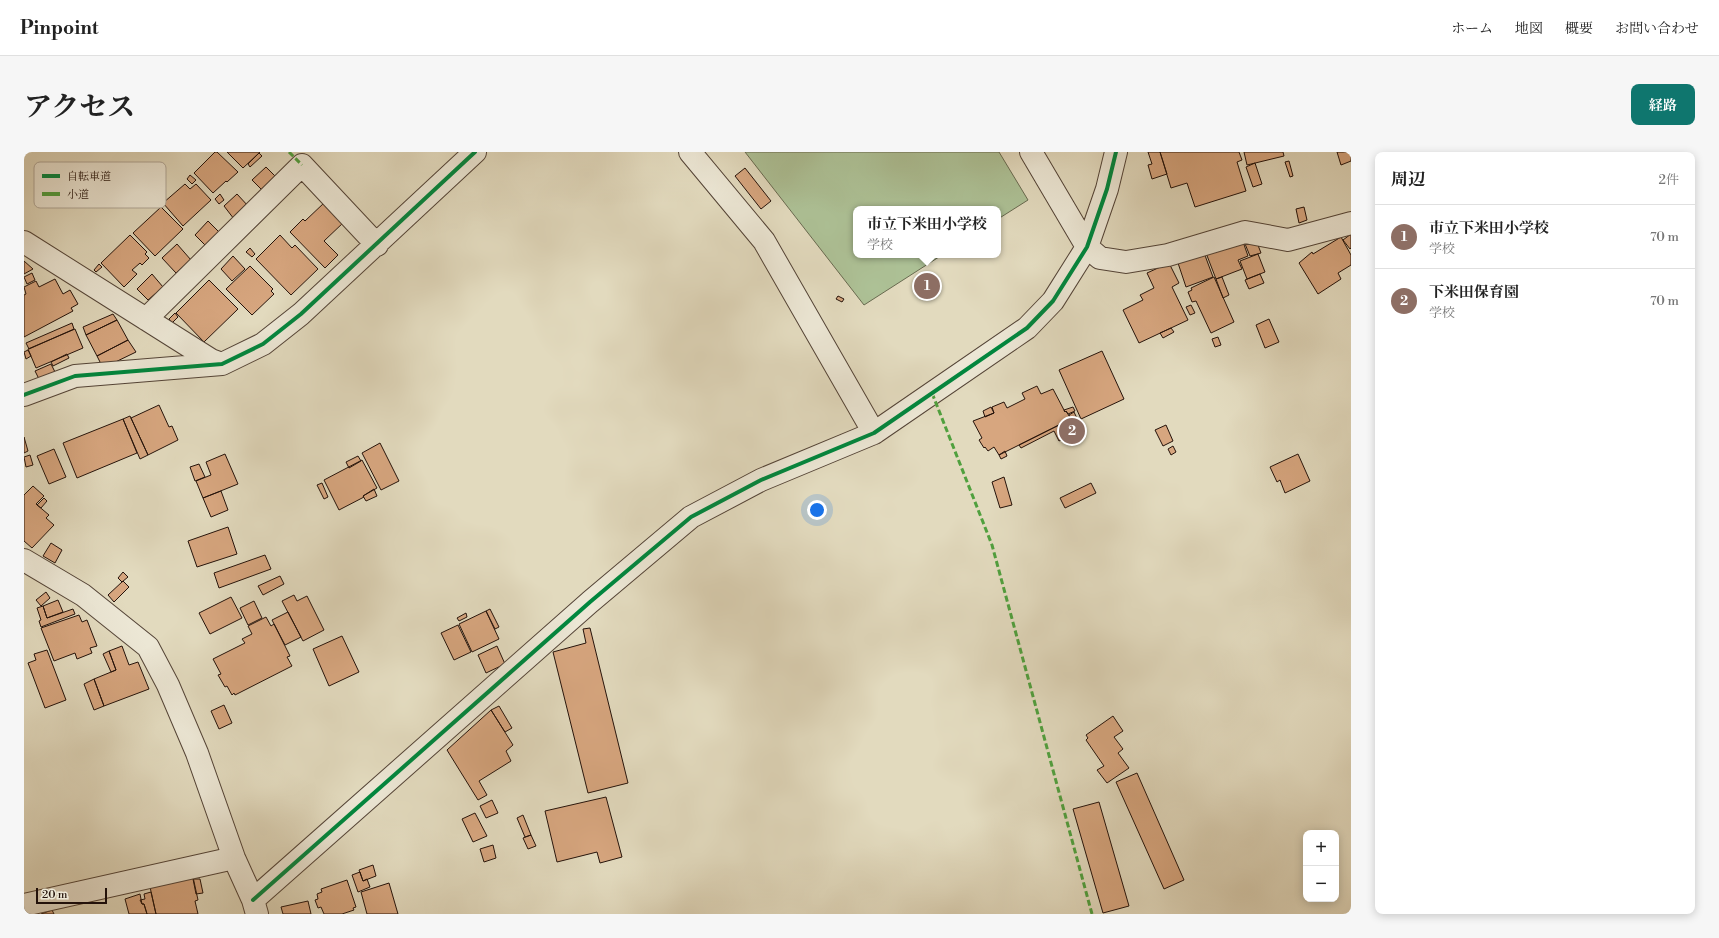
<!DOCTYPE html>
<html lang="ja">
<head>
<meta charset="utf-8">
<style>
  body { margin:0; font-family:"Libre Bodoni","Noto Serif JP",serif; background:#f6f6f6; color:#222 }
  .controls { position:absolute; right:12px; bottom:12px; display:grid; overflow:hidden; border-radius:8px; box-shadow:0 2px 10px #0003 }
  .controls button { width:36px; height:36px; display:grid; place-items:center; padding:0; border:0; border-bottom:1px solid #e0e0e0; background:#fff; color:#222; font:20px sans-serif }
  .scale { position:absolute; left:12px; bottom:10px; width:71px; box-sizing:border-box; padding-left:4px; border:2px solid #24120a; border-top:0; font-size:11px; line-height:14px; white-space:nowrap; color:#24120a; -webkit-text-stroke:3px #ece7d5; paint-order:stroke }
  .you { position:absolute; left:793px; top:358px; width:14px; height:14px; margin:-10px; border:3px solid #fff; border-radius:50%; background:#1a73e8; box-shadow:0 0 0 6px #1a73e833 }
  .badge { display:grid; place-items:center; width:26px; height:26px; border-radius:50%; background:#0f766e; color:#fff; font-size:13px; font-weight:700 }
  .pin { position:absolute; translate:-50% -50%; border:2px solid #fff; box-shadow:0 1px 4px #0006 }
  .popup { position:absolute; left:829px; top:54px; width:148px; height:52px; box-sizing:border-box; display:grid; place-content:center; border-radius:8px; background:#fff; filter:drop-shadow(0 1px 3px #0005); font-size:13px; white-space:nowrap; color:#767676 }
  .popup b { font-size:15px; color:#222 }
  .popup::after { content:''; position:absolute; left:50%; top:100%; margin-left:-8px; border:8px solid transparent; border-top-color:#fff }
  .list { margin:0; padding:0; list-style:none }
  h2 { display:flex; justify-content:space-between; align-items:center; height:52px; margin:0; padding:0 16px; font-size:17px }
  h2 small { font-size:13px; font-weight:400; color:#767676 }
  .list li { display:grid; grid-template-columns:26px 1fr auto; gap:12px; align-items:center; box-sizing:border-box; height:64px; padding:0 16px; border-top:1px solid #e0e0e0 }
  .list b { display:block; font-size:15px; white-space:nowrap }
  .list p { margin:0; font-size:13px; white-space:nowrap; color:#767676 }
  .list em { font-size:13px; font-style:normal; color:#767676 }
  .map { position:relative; flex:none; width:1327px; height:762px; overflow:hidden; border-radius:8px }
  header { display:flex; align-items:center; gap:24px; box-sizing:border-box; height:56px; padding:0 20px; background:#fff; border-bottom:1px solid #e0e0e0 }
  header strong { font-size:19px }
  nav { display:flex; gap:22px; margin-inline-start:auto; font-size:14px }
  .intro { display:flex; align-items:center; justify-content:space-between; box-sizing:border-box; height:96px; padding:0 24px }
  h1 { margin:0; font-size:28px }
  .button { padding:10px 18px; border-radius:8px; background:#0f766e; color:#fff; font-size:14px; font-weight:700 }
  main { display:flex; gap:24px; padding:0 24px }
  aside { flex:1; background:#fff; border-radius:8px; box-shadow:0 2px 10px #0003 }
  .map>svg:first-child { display:block }
  .green { fill:#adc196; stroke:#686a50 }
  .building { fill:#d7a67f; stroke:#24120a }
  .lines { fill:none; stroke-linecap:round; stroke-linejoin:round }
  .minor-casing { stroke:#544437; stroke-width:24 }
  .minor { stroke:#ece7d5; stroke-width:22 }
  .quiet { stroke:#50a03e; stroke-width:3; stroke-dasharray:6 3; stroke-linecap:butt }
  .cycleway-casing { stroke:#ece7d5; stroke-width:6 }
  .cycleway { stroke:#00873e; stroke-width:4 }
  .key { fill:#ece7d5; stroke:#b0a798; stroke-width:1 }
  .key-label { font-size:11px; fill:#24120a }
</style>
</head>
<body>
<header>
<strong>Pinpoint</strong>
<nav><a>ホーム</a><a>地図</a><a>概要</a><a>お問い合わせ</a></nav>
</header>
<div class="intro"><h1>アクセス</h1><a class="button">経路</a></div>
<main>
<div class="map">
<svg width="1327" height="762" viewBox="0 0 1327 762">
  <rect width="100%" height="100%" fill="#e2dabe"/>
  <filter id="stains"><feTurbulence type="fractalNoise" baseFrequency=".005" numOctaves="4"/><feColorMatrix values="0 0 0 0 .2 0 0 0 0 .09 0 0 0 0 .02 0 0 0 .5 -.17"/></filter>
  <radialGradient id="worn" r=".72"><stop offset=".6" stop-color="#630" stop-opacity="0"/><stop offset="1" stop-color="#630" stop-opacity=".3"/></radialGradient>
  <path class="green" d="M721 0H975L1004 48 974 67V57H832V103H918L840 153Z"/>
  <path class="building" d="M191 0H193L214 20 203 30 202 29 189 41 170 21Z
    M203 0H236L219 16Z
    M1124 0H1136L1143 22 1128 27 1124 13 1128 12Z
    M1136 0H1215L1218 8 1213 10 1222 39 1171 55 1163 31 1147 36Z
    M1220 0H1259L1260 4 1223 13Z
    M1313 0H1327V9L1317 13Z
    M235 1 238 4 226 15 224 12Z
    M1265 9 1269 24 1266 25 1261 10Z
    M1231 11 1238 32 1229 35 1222 15Z
    M242 15 254 27 240 40 228 28Z
    M721 16 747 49 737 57 711 24Z
    M166 23 172 28 168 32 163 27Z
    M161 32 166 37 172 32 187 48 159 74 139 51Z
    M196 42 200 48 195 52 191 47Z
    M213 42 225 55 210 67 200 54Z
    M301 50 320 70 300 89 314 103 301 116 266 80 279 67 281 69Z
    M137 55 159 77 131 104 109 81Z
    M1280 55 1283 68 1275 71 1272 57Z
    M184 69 197 82 183 95 171 83Z
    M1327 82V96L1326 97 1319 88Z
    M106 83 123 100 121 102 125 106 118 113 116 111 108 118 113 122 100 135 77 111Z
    M256 83 268 96 271 93 294 117 267 143 232 107Z
    M1317 85 1327 103V113L1314 121 1317 127 1294 142 1275 111 1288 100 1289 102Z
    M1218 87 1224 104 1214 108 1218 117 1192 127 1182 101Z
    M1219 87 1232 88 1237 101 1226 104Z
    M153 92 167 108 152 121 138 106Z
    M226 96 231 102 228 105 222 100Z
    M1179 98 1189 125 1162 135 1153 108Z
    M1234 102 1241 120 1223 127 1216 109Z
    M209 104 221 117 208 129 197 117Z
    M0 109 9 117 0 122Z
    M1145 111 1155 131 1148 135 1164 168 1115 191 1099 158 1119 148 1116 143 1130 136 1123 121Z
    M75 112 78 115 72 120 70 118Z
    M226 114 249 137 247 139 250 142 228 163 202 137Z
    M8 121 11 128 3 132 0 125Z
    M128 122 139 135 124 148 113 137Z
    M1236 122 1240 131 1225 137 1221 128Z
    M1190 125 1210 170 1187 181 1172 149 1168 150 1164 140 1168 138 1167 136Z
    M1198 125 1205 143 1199 146 1192 127Z
    M31 127 39 142 46 138 54 152 47 156 49 159 0 185V143L2 142 0 135 12 129 15 135Z
    M185 128 214 157 180 190 152 161Z
    M814 144 820 147 818 150 812 147Z
    M1167 153 1171 161 1166 163 1162 155Z
    M151 161 154 165 148 171 145 167Z
    M89 162 93 168 62 183 59 175Z
    M1245 167 1255 190 1241 196 1232 173Z
    M93 168 104 188 73 204 62 183Z
    M48 171 50 177 5 197 2 191Z
    M1147 176 1150 180 1139 186 1136 181Z
    M51 177 59 196 12 216 4 197Z
    M1194 185 1197 193 1191 195 1188 187Z
    M104 188 112 200 79 216 73 204Z
    M4 198 7 204 2 207 0 200Z
    M1078 199 1100 247 1057 267 1035 218Z
    M43 202 45 206 29 214 27 210Z
    M27 212 32 222 16 229 11 219Z
    M1013 234 1017 242 1029 237 1040 258 1041 260 1042 259 1047 267 975 303 970 295 964 299 961 295 960 296 955 288 958 286 949 269 970 261 968 255 980 250 983 256 1001 247 998 241Z
    M135 253 145 275 148 274 154 288 124 303 107 266Z
    M967 255 970 261 961 265 959 259Z
    M1049 255 1051 259 1044 262 1042 259 1041 260 1040 258Z
    M1050 260 1058 277 1035 289 1030 279 997 296 995 293 1047 267 1045 263Z
    M106 264 124 303 116 307 99 267Z
    M99 267 113 301 53 326 39 291Z
    M1142 273 1149 289 1139 294 1131 278Z
    M0 285 4 299 0 301Z
    M356 291 375 329 357 338 338 301Z
    M1149 294 1152 300 1147 303 1144 297Z
    M30 297 42 325 25 332 13 304Z
    M981 299 983 304 977 307 975 303Z
    M201 302 214 332 179 346 172 329 187 323 182 310Z
    M1274 302 1286 329 1261 341 1256 328 1253 330 1246 315Z
    M6 303 9 313 2 315 0 305Z
    M334 304 337 309 325 316 322 310Z
    M338 308 353 336 339 344 340 345 315 358 300 328Z
    M175 312 181 325 171 329 166 315Z
    M980 325 988 353 976 356 968 330Z
    M298 331 304 345 300 347 293 333Z
    M1067 331 1072 341 1041 356 1036 346Z
    M9 334 20 344 12 352 25 363 22 366 30 373 8 396 0 389V343Z
    M350 337 353 344 342 349 339 344Z
    M197 339 204 358 187 365 179 346Z
    M20 346 23 349 17 356 13 353Z
    M204 375 213 402 173 415 164 389Z
    M27 391 38 398 31 411 19 404Z
    M241 403 247 417 195 436 190 421Z
    M99 420 104 425 98 430 94 426Z
    M256 424 260 432 239 443 234 434Z
    M99 429 105 435 90 450 84 443Z
    M22 440 26 446 17 454 12 448Z
    M270 443 273 449 283 444 300 478 279 489 258 449Z
    M207 445 218 466 186 482 175 461Z
    M34 448 39 460 23 466 19 454Z
    M230 449 238 466 224 473 216 456Z
    M19 454 23 466 49 457 51 462 17 475 15 469 17 468 13 456Z
    M466 457 475 475 471 477 462 459Z
    M462 459 475 487 448 500 435 472Z
    M264 460 277 485 261 493 248 468Z
    M442 461 443 465 435 469 433 466Z
    M55 463 58 470 63 468 73 494 66 496 68 501 53 507 51 501 30 509 17 476Z
    M242 465 247 474 250 472 266 504 263 505 268 514 211 543 210 541 208 543 203 534 201 535 194 523 197 522 189 507 221 491 218 487 228 482 224 474Z
    M434 473 447 500 430 508 417 481Z
    M566 476 604 631 564 641 529 500 562 491 559 477Z
    M318 484 335 520 305 534 289 497Z
    M98 494 105 513 114 510 125 537 80 554 70 527 92 518 85 499Z
    M473 494 481 512 462 521 454 503Z
    M23 498 42 548 21 556 4 511 12 508 10 502Z
    M85 499 92 518 87 520 79 502Z
    M70 527 80 554 70 558 60 532Z
    M200 553 208 571 195 577 187 559Z
    M475 554 488 576 481 580 467 558Z
    M467 558 489 593 482 599 487 609 455 629 463 643 454 648 423 598Z
    M1089 564 1099 579 1090 585 1099 597 1094 601 1105 616 1083 631 1073 618 1080 614 1062 588 1064 586 1062 583Z
    M1113 621 1160 728 1140 737 1092 630Z
    M582 645 598 705 576 711 573 700 533 710 521 659Z
    M468 648 474 661 462 666 456 654Z
    M1075 650 1105 754 1079 761 1049 657Z
    M451 661 463 684 449 690 438 667Z
    M499 663 507 683 501 685 493 666Z
    M507 683 512 694 504 697 499 686Z
    M469 693 472 706 460 710 456 697Z
    M349 713 352 724 339 729 335 718Z
    M336 720 339 729 343 727 346 735 334 740 328 723Z
    M169 725 174 748 171 749 174 762H132L126 735Z
    M169 727H176L179 741 172 742Z
    M323 728 332 755 329 756 330 758 318 762H300L297 755 294 756 291 748 294 747 293 742 298 740 297 737Z
    M365 731 374 762H343L337 740Z
    M127 740 132 762H123L120 752H118L116 748 121 747 120 742Z
    M116 742 118 752H120L123 762H105L101 747Z
    M284 749 287 762H259L257 755Z
    M28 758 30 762H17Z"/>
  <g class="lines">
    <defs>
      <path id="minor" d="M666 0 740 89 850 281
        M1007 0 1063 95 1076 106 1102 110 1144 103 1221 80 1264 88 1327 71
        M0 90 187 208 198 212
        M122 167 278 13 353 93
        M0 243 51 224 198 212 239 192 277 162 451 0
        M0 408 59 443 124 495 144 533 173 601 210 706 229 748 233 762
        M229 748 566 450 667 365 737 328 850 281 1003 176 1029 149 1063 95 1083 37 1092 0
        M0 753 210 706"/>
    </defs>
    <use href="#minor" class="minor-casing"/>
    <use href="#minor" class="minor"/>
    <path class="quiet" d="M265 0 278 13
      M908 241 968 393 1068 762"/>
    <defs>
      <path id="cycleway" d="M0 243 51 224 198 212 239 192 277 162 451 0
        M229 748 566 450 667 365 737 328 850 281 1003 176 1029 149 1063 95 1083 37 1092 0"/>
    </defs>
    <use href="#cycleway" class="cycleway-casing"/>
    <use href="#cycleway" class="cycleway"/>
  </g>
  <rect x="10" y="10" width="132" height="46" rx="6" class="key"/>
  <rect x="18" y="22" width="18" height="4" fill="#00873e"/>
  <rect x="18" y="40" width="18" height="4" fill="#50a03e"/>
  <g class="key-label">
    <text x="43" y="28">自転車道</text>
    <text x="43" y="46">小道</text>
  </g>
  <rect width="100%" height="100%" filter="url(#stains)"/>
  <rect width="100%" height="100%" fill="url(#worn)"/>
</svg>
<div class="controls">
<button>+</button>
<button>−</button>
</div>
<div class="scale">20 m</div>
<div class="you"></div>
<div class="pin badge" style="left:903px;top:134px;background:#8d6e63">1</div>
<div class="popup"><b>市立下米田小学校</b>学校</div>
<div class="pin badge" style="left:1048px;top:279px;background:#8d6e63">2</div>
</div>
<aside>
<h2>周辺<small>2件</small></h2>
<ul class="list">
<li><span class="badge" style="background:#8d6e63">1</span><div><b>市立下米田小学校</b><p>学校</p></div><em>70 m</em></li>
<li><span class="badge" style="background:#8d6e63">2</span><div><b>下米田保育園</b><p>学校</p></div><em>70 m</em></li>
</ul>
</aside>
</main>
</body>
</html>
